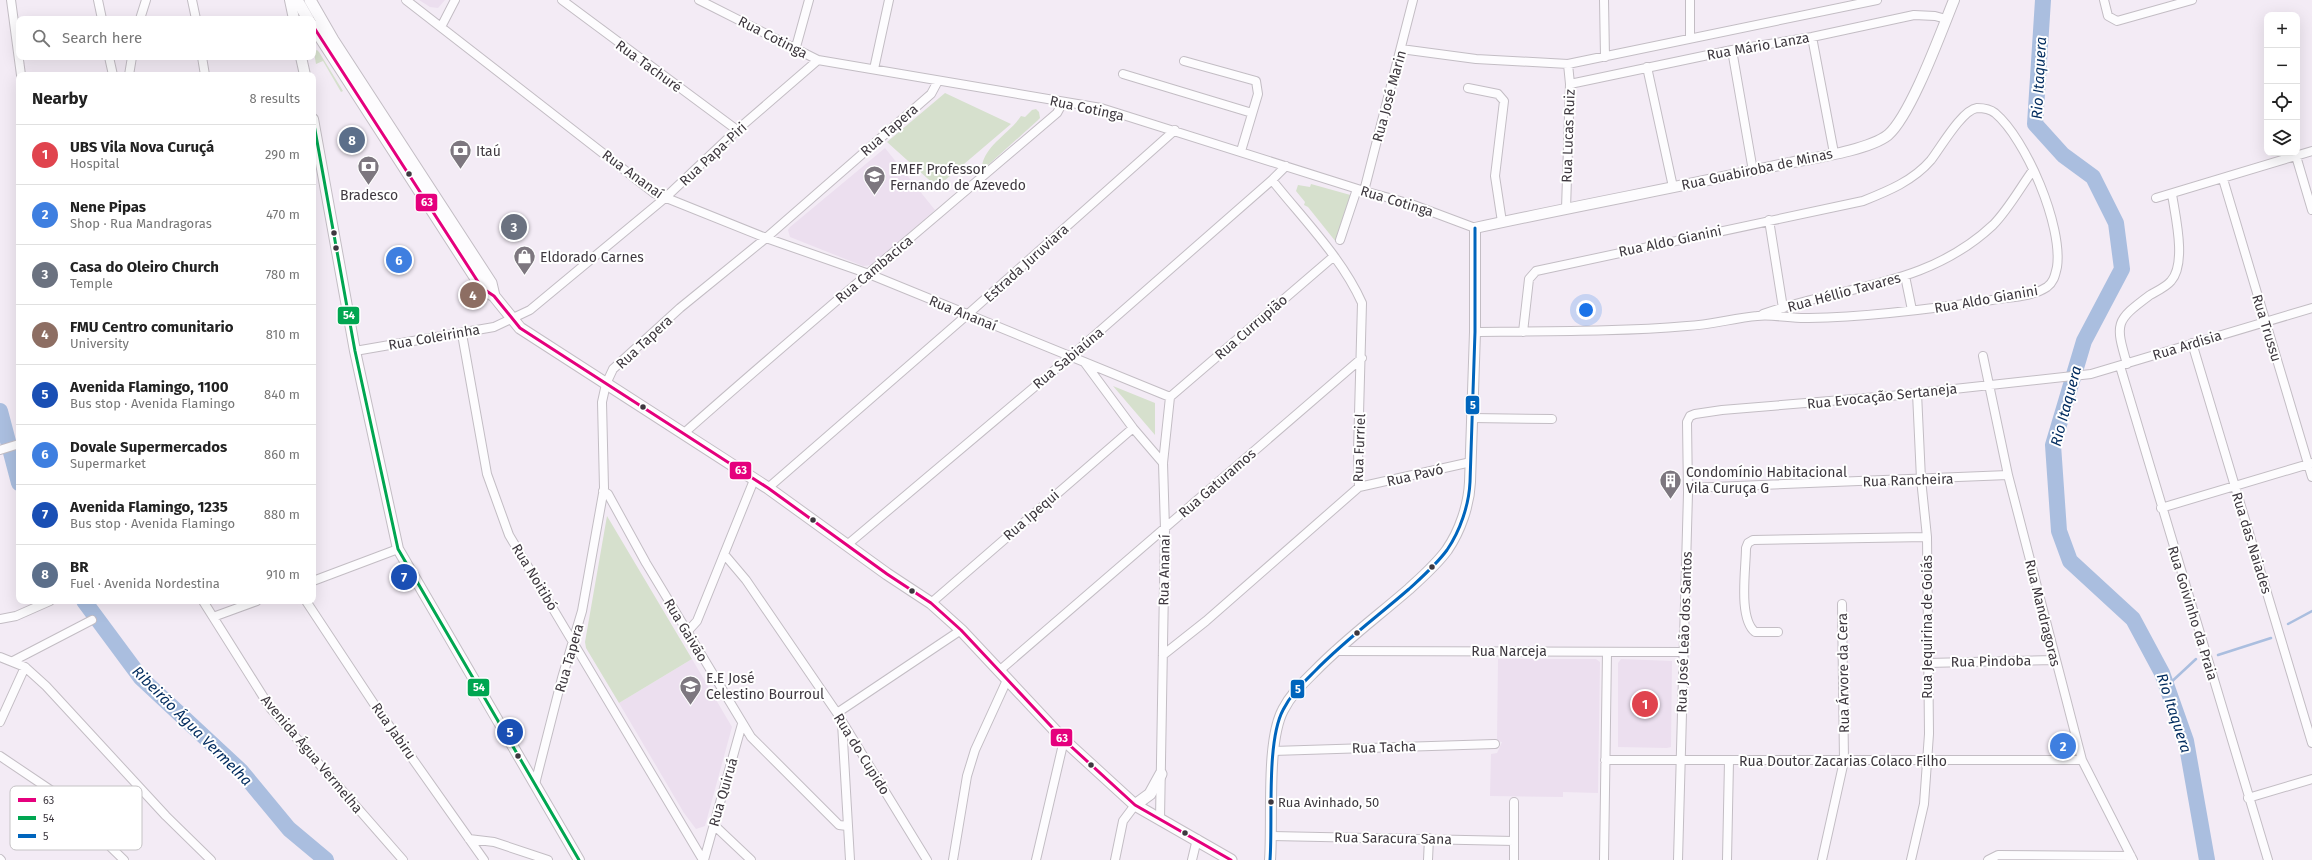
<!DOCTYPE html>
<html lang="en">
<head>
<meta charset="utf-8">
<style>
  body { margin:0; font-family:"Fira Sans",sans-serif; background:#f6f6f6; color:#222 }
  .controls { position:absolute; right:12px; top:12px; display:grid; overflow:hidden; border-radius:8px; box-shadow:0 4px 16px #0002 }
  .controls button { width:36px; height:36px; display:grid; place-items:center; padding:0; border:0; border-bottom:1px solid #e0e0e0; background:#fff; color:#222; font:20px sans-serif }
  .you { position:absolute; left:1586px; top:310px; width:14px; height:14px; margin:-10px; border:3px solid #fff; border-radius:50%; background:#1a73e8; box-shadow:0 0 0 6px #1a73e833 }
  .badge { display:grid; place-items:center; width:26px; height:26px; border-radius:50%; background:#7d777f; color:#fff; font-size:13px; font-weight:700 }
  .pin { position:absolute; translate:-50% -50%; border:2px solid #fff; box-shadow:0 1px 4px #0006 }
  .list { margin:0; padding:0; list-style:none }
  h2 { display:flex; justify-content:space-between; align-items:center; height:52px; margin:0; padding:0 16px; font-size:17px }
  h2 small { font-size:13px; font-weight:400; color:#767676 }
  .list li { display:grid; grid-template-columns:26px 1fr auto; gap:12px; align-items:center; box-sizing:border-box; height:60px; padding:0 16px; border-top:1px solid #e0e0e0 }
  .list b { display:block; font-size:15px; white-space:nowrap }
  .list p { margin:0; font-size:13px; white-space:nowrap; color:#767676 }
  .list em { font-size:13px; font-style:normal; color:#767676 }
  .icon { flex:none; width:22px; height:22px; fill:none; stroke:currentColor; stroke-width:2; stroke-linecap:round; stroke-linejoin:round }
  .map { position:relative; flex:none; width:2312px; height:860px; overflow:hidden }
  .search { position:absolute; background:#fff; box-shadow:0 4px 16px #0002; left:16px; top:16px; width:300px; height:44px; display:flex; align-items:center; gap:10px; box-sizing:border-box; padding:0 14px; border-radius:8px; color:#767676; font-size:15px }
  .panel { position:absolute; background:#fff; box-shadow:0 4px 16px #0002; left:16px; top:72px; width:300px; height:532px; border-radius:8px }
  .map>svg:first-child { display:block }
  .built { fill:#ecdfef }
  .green { fill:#d6e0cd }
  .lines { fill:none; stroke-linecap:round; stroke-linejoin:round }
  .stream { stroke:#aabedf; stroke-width:2.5 }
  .river { stroke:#aabedf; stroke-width:16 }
  .minor-casing { stroke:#c3bdc4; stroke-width:10 }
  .tertiary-casing { stroke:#c3bdc4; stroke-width:12 }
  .secondary-casing { stroke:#c3bdc4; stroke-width:13 }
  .minor { stroke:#fdfcfe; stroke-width:8 }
  .tertiary { stroke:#fdfcfe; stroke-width:10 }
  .secondary { stroke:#fdfcfe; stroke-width:11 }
  .bus-1-casing { stroke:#fff; stroke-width:6 }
  .bus-2-casing { stroke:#fff; stroke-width:6 }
  .bus-3-casing { stroke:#fff; stroke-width:6 }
  .bus-1 { stroke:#e5007d; stroke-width:3 }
  .bus-2 { stroke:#00a651; stroke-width:3 }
  .bus-3 { stroke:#0065bd; stroke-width:3 }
  .bus-dot { fill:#3e383f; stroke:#fff; stroke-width:1.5 }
  .labels { text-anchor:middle; stroke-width:4; stroke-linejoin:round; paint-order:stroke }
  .bus-label { font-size:13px; fill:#3e383f; stroke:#fff; text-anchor:start }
  .street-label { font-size:14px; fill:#3e383f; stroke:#fff }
  .poi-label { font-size:14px; fill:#3e383f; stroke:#fff; text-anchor:start }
  .water-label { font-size:15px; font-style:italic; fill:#002b5e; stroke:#fff }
  .key { fill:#fff; stroke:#c5c3c5; stroke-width:1 }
  .key-label { font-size:11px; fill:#3e383f }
  .line-badge { stroke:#fff; stroke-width:1.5 }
  .badge-label { font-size:11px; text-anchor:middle; font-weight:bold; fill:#fff }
</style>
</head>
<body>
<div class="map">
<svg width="2312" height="860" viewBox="0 0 2312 860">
  <rect width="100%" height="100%" fill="#f3ebf5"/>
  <path class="built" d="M419 0H445L438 8 430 7Z
    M885 148 935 210 872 265 863 266 790 237 788 230 790 227Z
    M474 292 477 298 463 302 462 300Z
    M692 659 732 727 705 826 696 829 684 813 619 703Z
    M1498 659H1596L1600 662 1598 793 1563 792V797L1490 796 1491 754 1497 753 1502 742 1497 741Z
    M1621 659 1672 661 1671 747 1667 748 1618 747V663Z"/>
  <path class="green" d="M317 50 319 52 343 91 341 92 323 61 316 64 314 52Z
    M945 93 1011 124 937 187 887 142Z
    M1036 109 1039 112 1040 118 1037 121 987 166H982C985 145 1010 133 1021 116L1025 117 1032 110Z
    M1311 184 1354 196 1336 242 1308 207 1304 205 1305 202 1296 191 1298 185 1310 187Z
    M1113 386 1155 403V435Z
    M607 516 692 659 619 703 586 648 585 642Z"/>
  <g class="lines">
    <path class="stream" d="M2288 624 2312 611
      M2218 655 2271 638
      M2167 686 2196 659"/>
    <path class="river" d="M2043 0 2035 124 2063 155 2093 177 2116 223 2122 269 2084 341 2053 445 2059 531 2070 561 2133 619 2162 673 2186 741 2207 860
      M0 411 19 483
      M84 601 141 678 241 771 289 829 326 860"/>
    <defs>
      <path id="minor" d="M11 0 21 75
        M98 0 102 19
        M192 0 196 19
        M406 0 654 193 766 238 869 274 1170 397
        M562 0 737 130
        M699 0 818 60 1101 108 1364 191 1411 204 1475 228
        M1604 0 1605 57
        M1690 0V38
        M2104 0 2108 16 2117 21 2192 0
        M140 19 146 0
        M441 27 455 0
        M1812 37 1834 153
        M796 47 809 0
        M1401 49 1476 59 1568 64 1877 0
        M1732 50 1753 171
        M109 57 113 75
        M202 57 205 75
        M1184 61 1256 81 1258 94 1241 151
        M1647 67 1673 187
        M874 69 889 0
        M1123 74 1252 113
        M129 75 132 57
        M1570 84 1732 50 1812 37 1914 15 1935 16 1946 19
        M1468 88 1498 94 1504 101 1495 176 1502 222
        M2296 156 2312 210
        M2223 179 2312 477
        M1272 180C1303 219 1342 258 1362 303L1358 451 1359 487
        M1364 191 1413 0
        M2156 198 2312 151
        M1566 209 1570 84 1568 64
        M1769 220 1783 308
        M1340 240 1357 189
        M1905 276 1912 310
        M1763 314C1843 285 1926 288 1993 225 2008 210 2020 188 2033 170
        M1475 332C1545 331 1617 332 1687 326 1711 325 1734 318 1757 316 1774 314 1792 319 1809 318 1870 317 1932 309 1992 300 2010 297 2032 297 2047 287 2054 282 2055 275 2057 267 2063 226 2026 139 1995 113 1990 109 1983 108 1977 108 1962 110 1941 147 1931 160 1913 181 1888 191 1863 201L1536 271 1529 279 1523 332
        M462 334 487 474 509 535 703 860
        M2192 343 2312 743
        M355 351 494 327 530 310 665 198 737 130 818 60
        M1983 356 2008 475 2082 760 2133 860
        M1085 363 1133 428 1163 463
        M2127 364C2115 323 2115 321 2150 295 2157 291 2166 287 2171 281 2187 263 2175 215 2172 194
        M2120 366 2268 860
        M1170 397 1333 257
        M1472 418 1552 419
        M683 434C806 325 932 220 1057 113L1063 102
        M0 450 19 444
        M768 488 967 315 1175 130
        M1688 488 2008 475
        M603 491 608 494 646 563 751 737 839 825 847 826
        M2161 508 2312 463
        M847 545 1070 357 1272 180 1286 166
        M724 554 746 580 837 713 927 860
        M313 581 398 549
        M203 601 271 709 403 860
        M306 601 376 707 484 860
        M931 603 1133 428
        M213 617 257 601
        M0 619 16 616 50 601
        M687 632 697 621 754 480
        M1778 632H1755C1738 618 1746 569 1746 548L1748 543 1753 540 1927 537
        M1335 651 1684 652
        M1163 655 1206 621 1359 487 1471 462
        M0 657 25 667 46 686 166 816 211 860
        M13 661 92 620
        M1927 663 2054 660
        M999 671 1362 358
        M837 713 961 630
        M0 722 25 667
        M842 723 850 860
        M1273 751 1495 744
        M0 756 55 793 124 860
        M1605 760H2082
        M535 784 562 678 582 611 604 488 602 402 606 384 613 369 680 308 766 238 931 94 938 81
        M2248 798 2312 779
        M1514 802V860
        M1160 819 1165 529 1163 463 1170 397
        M714 825 751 860
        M1272 836 1514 841
        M469 839 494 842 548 860
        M0 859 1 860
        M704 860 742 724
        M953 860 967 776 975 750 1007 680
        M1036 860 1064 740
        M1115 860 1123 821 1135 805
        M1192 860 1197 839
        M1428 860 1429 838
        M1604 860 1607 652
        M1678 860 1688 493 1687 422 1690 416 1695 414 1722 410 1890 396 2091 374 2312 308
        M1727 860 1729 761
        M1822 860 1844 761 1842 604
        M1911 860 1924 804 1929 734 1927 537 1921 479 1917 393
        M1988 860 1998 855 2131 856"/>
      <path id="tertiary" d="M290 0 294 19
        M301 57 305 75
        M313 119 355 351 398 549 579 860
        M1270 860C1273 821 1266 742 1283 710 1291 694 1303 683 1315 671 1344 641 1378 616 1409 589 1422 577 1436 565 1447 550 1460 531 1469 505 1470 482L1475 332V228C1580 205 1685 186 1789 163 1814 158 1869 150 1888 135 1911 115 1941 32 1954 0"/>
      <path id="secondary" d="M297 0 308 19
        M310 0 333 40 491 283 494 296
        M313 26 482 288 494 296 520 328 768 488 887 574 931 603 961 630 1064 740 1135 805 1231 860
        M1135 805 1150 794 1161 774"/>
    </defs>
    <use href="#minor" class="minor-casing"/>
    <use href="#tertiary" class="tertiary-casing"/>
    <use href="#secondary" class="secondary-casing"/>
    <use href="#minor" class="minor"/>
    <use href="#tertiary" class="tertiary"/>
    <use href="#secondary" class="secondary"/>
    <defs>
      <path id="bus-1" d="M313 26 482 288 494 296 520 328 768 488 887 574 931 603 961 630 1064 740 1135 805 1231 860"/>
      <path id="bus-2" d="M313 119 355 351 398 549 579 860"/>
      <path id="bus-3" d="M1270 860C1273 821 1266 742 1283 710 1291 694 1303 683 1315 671 1344 641 1378 616 1409 589 1422 577 1436 565 1447 550 1460 531 1469 505 1470 482L1475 332V228"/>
    </defs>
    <use href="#bus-1" class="bus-1-casing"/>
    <use href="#bus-2" class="bus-2-casing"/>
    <use href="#bus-3" class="bus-3-casing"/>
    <use href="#bus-1" class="bus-1"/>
    <use href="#bus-2" class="bus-2"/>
    <use href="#bus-3" class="bus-3"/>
  </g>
  <defs>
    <symbol id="bank-pin" viewBox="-11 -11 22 30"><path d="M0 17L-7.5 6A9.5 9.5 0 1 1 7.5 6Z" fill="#7d777f" stroke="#fff"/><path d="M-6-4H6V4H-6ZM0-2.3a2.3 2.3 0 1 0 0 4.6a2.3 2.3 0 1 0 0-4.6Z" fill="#fff"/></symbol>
    <symbol id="school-pin" viewBox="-11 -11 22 30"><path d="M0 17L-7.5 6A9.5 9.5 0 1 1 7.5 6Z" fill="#7d777f" stroke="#fff"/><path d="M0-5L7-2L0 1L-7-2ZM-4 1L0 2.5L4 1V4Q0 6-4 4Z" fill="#fff"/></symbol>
    <symbol id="shop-pin" viewBox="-11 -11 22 30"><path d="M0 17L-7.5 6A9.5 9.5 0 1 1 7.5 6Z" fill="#7d777f" stroke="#fff"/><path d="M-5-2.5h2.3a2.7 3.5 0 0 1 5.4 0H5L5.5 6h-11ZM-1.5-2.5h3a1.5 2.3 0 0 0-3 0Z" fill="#fff"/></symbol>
    <symbol id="building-pin" viewBox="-11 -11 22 30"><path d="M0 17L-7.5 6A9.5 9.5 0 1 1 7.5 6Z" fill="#7d777f" stroke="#fff"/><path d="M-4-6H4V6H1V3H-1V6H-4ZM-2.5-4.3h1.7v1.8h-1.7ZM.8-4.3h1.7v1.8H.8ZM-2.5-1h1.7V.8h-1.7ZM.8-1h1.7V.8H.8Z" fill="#fff"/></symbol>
  </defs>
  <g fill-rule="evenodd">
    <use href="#bank-pin" x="448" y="138" width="25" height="34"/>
    <use href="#bank-pin" x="356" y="154" width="25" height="34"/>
    <use href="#school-pin" x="862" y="164" width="25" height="34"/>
    <use href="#shop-pin" x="512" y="244" width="25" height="34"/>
    <use href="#building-pin" x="1658" y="468" width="25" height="34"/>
    <use href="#school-pin" x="678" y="674" width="25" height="34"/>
  </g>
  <g class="bus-dot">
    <circle cx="409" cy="174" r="3.5"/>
    <circle cx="334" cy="233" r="3.5"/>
    <circle cx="336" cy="248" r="3.5"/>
    <circle cx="643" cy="407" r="3.5"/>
    <circle cx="813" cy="520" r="3.5"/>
    <circle cx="1432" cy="567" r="3.5"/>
    <circle cx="912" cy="591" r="3.5"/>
    <circle cx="1357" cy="633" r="3.5"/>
    <circle cx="518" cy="756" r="3.5"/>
    <circle cx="1091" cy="765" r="3.5"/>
    <circle cx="1271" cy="802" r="3.5"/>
    <circle cx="1185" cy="833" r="3.5"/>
  </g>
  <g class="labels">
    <g class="bus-label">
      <text x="1278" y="807">Rua Avinhado, 50</text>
    </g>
    <g class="street-label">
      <text transform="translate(773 37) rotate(27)" y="5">Rua Cotinga</text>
      <text transform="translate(1758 46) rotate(-10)" y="5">Rua Mário Lanza</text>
      <text transform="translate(649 66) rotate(36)" y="5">Rua Tachuré</text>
      <text transform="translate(1389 96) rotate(-75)" y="5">Rua José Marin</text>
      <text transform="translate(1087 108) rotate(12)" y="5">Rua Cotinga</text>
      <text transform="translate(889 130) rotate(-41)" y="5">Rua Tapera</text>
      <text transform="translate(1568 136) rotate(-88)" y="5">Rua Lucas Ruiz</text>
      <text transform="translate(713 154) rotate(-43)" y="5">Rua Papa-Piri</text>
      <text transform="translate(1757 169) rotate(-12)" y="5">Rua Guabiroba de Minas</text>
      <text transform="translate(633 174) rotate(36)" y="5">Rua Ananaí</text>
      <text transform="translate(1397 201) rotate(17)" y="5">Rua Cotinga</text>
      <text transform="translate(1670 241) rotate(-12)" y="5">Rua Aldo Gianini</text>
      <text transform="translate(1026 263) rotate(-42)" y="5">Estrada Juruviara</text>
      <text transform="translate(874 269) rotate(-40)" y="5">Rua Cambacica</text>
      <text transform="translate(1844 292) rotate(-15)" y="5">Rua Héllio Tavares</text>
      <text transform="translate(1986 299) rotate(-10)" y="5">Rua Aldo Gianini</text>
      <text transform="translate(963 313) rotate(22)" y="5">Rua Ananaí</text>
      <text transform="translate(1251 327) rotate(-41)" y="5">Rua Currupião</text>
      <text transform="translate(2267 328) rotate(73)" y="5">Rua Trussu</text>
      <text transform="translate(434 337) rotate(-10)" y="5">Rua Coleirinha</text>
      <text transform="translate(644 342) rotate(-43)" y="5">Rua Tapera</text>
      <text transform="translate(2187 345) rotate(-17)" y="5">Rua Ardisia</text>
      <text transform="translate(1068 358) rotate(-40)" y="5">Rua Sabiaúna</text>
      <text transform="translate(1882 396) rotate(-6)" y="5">Rua Evocação Sertaneja</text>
      <text transform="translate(1359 448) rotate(-88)" y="5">Rua Furriel</text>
      <text transform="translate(1415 475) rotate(-13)" y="5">Rua Pavó</text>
      <text transform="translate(1908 480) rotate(-2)" y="5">Rua Rancheira</text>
      <text transform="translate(1217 483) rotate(-41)" y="5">Rua Gaturamos</text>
      <text transform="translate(1031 515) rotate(-41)" y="5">Rua Ipequi</text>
      <text transform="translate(2252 543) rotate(73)" y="5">Rua das Naiades</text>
      <text transform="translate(1164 570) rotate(-89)" y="5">Rua Ananaí</text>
      <text transform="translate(535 577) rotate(59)" y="5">Rua Noitibó</text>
      <text transform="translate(2043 613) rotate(76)" y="5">Rua Mandragoras</text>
      <text transform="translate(2193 613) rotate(73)" y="5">Rua Goivinho da Praia</text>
      <text transform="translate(1927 627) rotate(-90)" y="5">Rua Jequirina de Goiás</text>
      <text transform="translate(686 630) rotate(59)" y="5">Rua Gaivão</text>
      <text transform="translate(1684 632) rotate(-88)" y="5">Rua José Leão dos Santos</text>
      <text x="1509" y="656">Rua Narceja</text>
      <text transform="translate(569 658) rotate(-74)" y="5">Rua Tapera</text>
      <text transform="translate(1991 661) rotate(-1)" y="5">Rua Pindoba</text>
      <text transform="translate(1843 673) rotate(-91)" y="5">Rua Árvore da Cera</text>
      <text transform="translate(394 731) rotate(55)" y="5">Rua Jabiru</text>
      <text transform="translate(1384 747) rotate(-2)" y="5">Rua Tacha</text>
      <text transform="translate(312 754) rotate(50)" y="5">Avenida Água Vermelha</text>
      <text transform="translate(862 754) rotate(58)" y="5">Rua do Cupido</text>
      <text x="1843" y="766">Rua Doutor Zacarias Colaco Filho</text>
      <text transform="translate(723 792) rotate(-74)" y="5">Rua Quiruá</text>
      <text transform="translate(1393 838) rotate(1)" y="5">Rua Saracura Sana</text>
    </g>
    <g class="poi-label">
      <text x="476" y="156">Itaú</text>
      <text x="890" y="174">EMEF Professor<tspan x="890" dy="16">Fernando de Azevedo</tspan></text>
      <text x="369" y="200" text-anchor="middle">Bradesco</text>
      <text x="540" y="262">Eldorado Carnes</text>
      <text x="1686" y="477">Condomínio Habitacional<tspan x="1686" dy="16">Vila Curuça G</tspan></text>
      <text x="706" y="683">E.E José<tspan x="706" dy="16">Celestino Bourroul</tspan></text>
    </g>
    <g class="water-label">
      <text transform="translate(2039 78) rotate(-87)" y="5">Rio Itaquera</text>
      <text transform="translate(2066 406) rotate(-75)" y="5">Rio Itaquera</text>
      <text transform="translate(2174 713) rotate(72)" y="5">Rio Itaquera</text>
      <text transform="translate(192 726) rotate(45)" y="5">Ribeirão Água Vermelha</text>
    </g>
  </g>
  <rect x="10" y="786" width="132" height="64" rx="6" class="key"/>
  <rect x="18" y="798" width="18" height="4" fill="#e5007d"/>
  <rect x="18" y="816" width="18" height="4" fill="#00a651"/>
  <rect x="18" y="834" width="18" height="4" fill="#0065bd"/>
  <g class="key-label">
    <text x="43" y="804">63</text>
    <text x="43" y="822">54</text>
    <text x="43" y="840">5</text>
  </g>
  <g class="line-badge">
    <rect x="415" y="193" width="23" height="19" rx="4" fill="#e5007d"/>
    <rect x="337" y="306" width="23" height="19" rx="4" fill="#00a651"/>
    <rect x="1465" y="395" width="15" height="20" rx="4" fill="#0065bd"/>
    <rect x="729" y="461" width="23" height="19" rx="4" fill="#e5007d"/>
    <rect x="467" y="678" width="23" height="19" rx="4" fill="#00a651"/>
    <rect x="1290" y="679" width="15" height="20" rx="4" fill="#0065bd"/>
    <rect x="1050" y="728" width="23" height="19" rx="4" fill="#e5007d"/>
  </g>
  <g class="badge-label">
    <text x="427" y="206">63</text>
    <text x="349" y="319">54</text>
    <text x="1473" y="409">5</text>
    <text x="741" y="474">63</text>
    <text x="479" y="691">54</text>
    <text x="1298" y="693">5</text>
    <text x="1062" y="742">63</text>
  </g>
</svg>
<div class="controls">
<button>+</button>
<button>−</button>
<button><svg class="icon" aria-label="locate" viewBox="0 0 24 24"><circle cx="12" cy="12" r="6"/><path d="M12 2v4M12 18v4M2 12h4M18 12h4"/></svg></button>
<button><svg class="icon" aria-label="layers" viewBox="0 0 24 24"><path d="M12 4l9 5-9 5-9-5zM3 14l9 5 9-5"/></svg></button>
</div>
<div class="you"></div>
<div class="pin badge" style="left:1645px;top:704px;background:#e0444e">1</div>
<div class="pin badge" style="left:2063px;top:746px;background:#3f7fe0">2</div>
<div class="pin badge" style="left:514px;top:227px;background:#6b7280">3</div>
<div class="pin badge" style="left:473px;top:295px;background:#8d6e63">4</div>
<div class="pin badge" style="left:510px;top:732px;background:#1a4fb4">5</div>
<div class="pin badge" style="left:399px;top:260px;background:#3f7fe0">6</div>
<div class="pin badge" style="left:404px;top:577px;background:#1a4fb4">7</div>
<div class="pin badge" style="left:352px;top:140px;background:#5c6f8a">8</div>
<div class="search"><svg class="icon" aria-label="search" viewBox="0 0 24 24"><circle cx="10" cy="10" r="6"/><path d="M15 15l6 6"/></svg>Search here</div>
<section class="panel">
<h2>Nearby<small>8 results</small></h2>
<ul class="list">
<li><span class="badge" style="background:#e0444e">1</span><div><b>UBS Vila Nova Curuçá</b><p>Hospital</p></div><em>290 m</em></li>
<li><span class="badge" style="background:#3f7fe0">2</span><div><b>Nene Pipas</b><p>Shop · Rua Mandragoras</p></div><em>470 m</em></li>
<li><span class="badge" style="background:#6b7280">3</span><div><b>Casa do Oleiro Church</b><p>Temple</p></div><em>780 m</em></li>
<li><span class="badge" style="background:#8d6e63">4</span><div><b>FMU Centro comunitario</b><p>University</p></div><em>810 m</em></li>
<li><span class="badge" style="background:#1a4fb4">5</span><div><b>Avenida Flamingo, 1100</b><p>Bus stop · Avenida Flamingo</p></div><em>840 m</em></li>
<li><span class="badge" style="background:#3f7fe0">6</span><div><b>Dovale Supermercados</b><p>Supermarket</p></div><em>860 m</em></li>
<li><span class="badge" style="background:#1a4fb4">7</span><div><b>Avenida Flamingo, 1235</b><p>Bus stop · Avenida Flamingo</p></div><em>880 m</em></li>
<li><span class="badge" style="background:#5c6f8a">8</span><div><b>BR</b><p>Fuel · Avenida Nordestina</p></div><em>910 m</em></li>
</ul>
</section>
</div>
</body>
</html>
